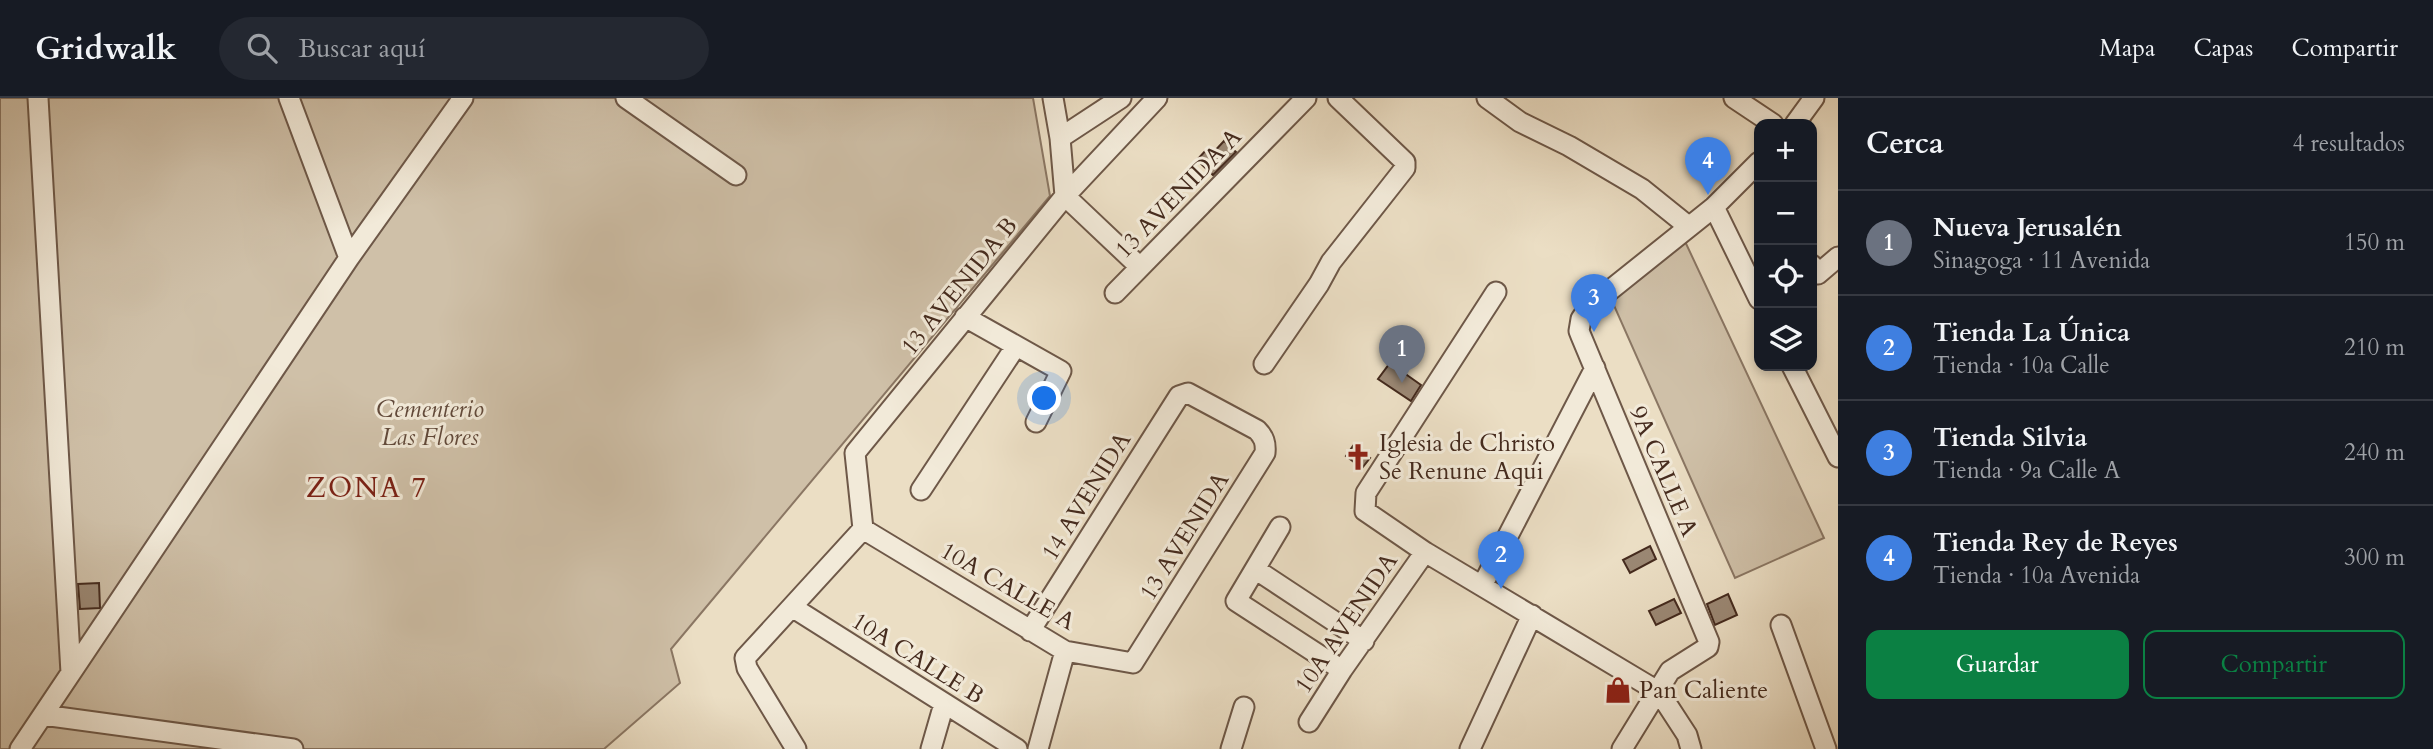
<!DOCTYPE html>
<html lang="es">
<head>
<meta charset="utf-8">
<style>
  body { margin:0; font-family:Cardo,serif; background:#242831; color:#f1f3f6 }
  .controls { position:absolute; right:21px; top:21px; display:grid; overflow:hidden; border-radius:14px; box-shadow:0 4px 10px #0003 }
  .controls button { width:63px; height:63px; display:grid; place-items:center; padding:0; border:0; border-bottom:2px solid #363941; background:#171b24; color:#f1f3f6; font:35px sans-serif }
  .you { position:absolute; left:1045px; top:301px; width:24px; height:24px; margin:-18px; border:5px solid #fff; border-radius:50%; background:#1a73e8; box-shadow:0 0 0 10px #1a73e833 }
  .badge { display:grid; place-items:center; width:46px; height:46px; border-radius:50%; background:#0b8043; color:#fff; font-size:23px; font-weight:700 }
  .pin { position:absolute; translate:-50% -58px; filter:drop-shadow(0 2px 4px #0008) }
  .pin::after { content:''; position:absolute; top:37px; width:24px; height:21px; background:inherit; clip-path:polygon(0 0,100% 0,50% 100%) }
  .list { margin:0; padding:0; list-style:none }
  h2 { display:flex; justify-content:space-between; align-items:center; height:91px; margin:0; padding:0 28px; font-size:30px }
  h2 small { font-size:23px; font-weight:400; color:#9ea1a6 }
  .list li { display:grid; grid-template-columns:46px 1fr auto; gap:21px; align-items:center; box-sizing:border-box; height:105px; padding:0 28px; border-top:2px solid #363941 }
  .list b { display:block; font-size:26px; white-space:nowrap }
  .list p { margin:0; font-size:23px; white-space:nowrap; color:#9ea1a6 }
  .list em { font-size:23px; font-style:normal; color:#9ea1a6 }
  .actions { display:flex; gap:14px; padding:21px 28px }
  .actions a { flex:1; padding:16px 0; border:2px solid #0b8043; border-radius:14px; text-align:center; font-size:24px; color:#0b8043 }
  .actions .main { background:#0b8043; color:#fff }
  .icon { flex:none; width:38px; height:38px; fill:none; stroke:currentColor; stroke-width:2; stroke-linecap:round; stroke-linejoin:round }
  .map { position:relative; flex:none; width:1838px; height:651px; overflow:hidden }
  header { display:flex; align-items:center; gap:42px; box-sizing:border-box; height:98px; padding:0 35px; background:#171b24; border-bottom:2px solid #363941 }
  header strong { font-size:33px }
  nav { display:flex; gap:38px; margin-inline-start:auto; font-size:24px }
  .search { width:490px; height:63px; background:#242831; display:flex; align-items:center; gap:18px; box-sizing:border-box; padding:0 24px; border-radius:38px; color:#9ea1a6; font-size:26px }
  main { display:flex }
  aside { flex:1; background:#171b24 }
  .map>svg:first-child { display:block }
  .green { fill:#cfc0a8; stroke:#8a7663; stroke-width:2 }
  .building { fill:#9b8874; stroke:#452b1e; stroke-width:2 }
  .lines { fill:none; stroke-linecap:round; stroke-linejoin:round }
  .minor-casing { stroke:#6e5848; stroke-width:23 }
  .minor { stroke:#f2ead9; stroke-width:19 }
  .labels { text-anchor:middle; stroke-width:6; stroke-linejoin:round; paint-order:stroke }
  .street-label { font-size:24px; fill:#452b1e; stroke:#f2ead9 }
  .park-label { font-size:24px; font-style:italic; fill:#61493a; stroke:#f2ead9 }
  .poi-label { font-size:24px; fill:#452b1e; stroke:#f2ead9; text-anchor:start }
  .quarter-label { font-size:28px; letter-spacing:2px; fill:#7a1f14; stroke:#f2ead9 }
</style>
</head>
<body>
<header>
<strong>Gridwalk</strong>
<div class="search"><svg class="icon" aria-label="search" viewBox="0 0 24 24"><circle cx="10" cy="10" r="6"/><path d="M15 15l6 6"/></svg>Buscar aquí</div>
<nav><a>Mapa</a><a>Capas</a><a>Compartir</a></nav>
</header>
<main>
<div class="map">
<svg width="1838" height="651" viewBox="0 0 1838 651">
  <rect width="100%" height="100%" fill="#ebdec4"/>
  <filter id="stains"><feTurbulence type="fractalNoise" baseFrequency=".00286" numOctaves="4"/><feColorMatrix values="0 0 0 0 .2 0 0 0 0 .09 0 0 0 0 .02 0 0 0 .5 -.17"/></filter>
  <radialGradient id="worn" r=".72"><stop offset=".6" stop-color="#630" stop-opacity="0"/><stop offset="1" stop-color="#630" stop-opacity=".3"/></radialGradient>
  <path class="green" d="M0 0H1033L1050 98 671 551 680 585 604 651H0Z
    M1682 137 1824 440 1735 480 1612 203 1639 172Z"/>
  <path class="building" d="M1224 43 1236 54 1213 77 1197 62 1207 51 1212 56Z
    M1390 265 1421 287 1411 303 1378 281Z
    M1353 348 1370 360 1362 370 1346 358Z
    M1650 448 1656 461 1630 475 1623 462Z
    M99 485 100 510 80 511 78 486Z
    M1728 496 1737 517 1715 527 1707 506Z
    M1674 501 1681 515 1656 527 1649 513Z"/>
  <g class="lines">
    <defs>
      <path id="minor" d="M38 0 71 575
        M289 0 349 160
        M626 0 736 77
        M1053 0 1060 40 1065 98 1140 169
        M1487 0 1520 24 1569 48 1642 91 1688 128
        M1734 0 1773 26
        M1795 26 1814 0
        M1060 40 1121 0
        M1714 109 1759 201
        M1812 167 1818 176 1838 159
        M1496 194 1366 395 1365 413 1425 454 1659 594 1687 637 1691 651
        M1115 195 1306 0
        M965 219 1061 273 1036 324
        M1264 266 1319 186 1331 164 1405 70V64L1338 0
        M1792 268 1838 359
        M921 392 1016 248
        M1280 429 1236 503 1342 572
        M863 431 1065 553 1133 565 1265 355C1266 345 1264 339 1257 332L1188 295 1179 298 1030 533
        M863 431 855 355 1065 98 1157 0
        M1255 471 1364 543
        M1483 486 1595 270
        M792 509 1017 651
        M1781 527 1826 651
        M43 617 293 651
        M1309 624 1342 572 1425 454
        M20 651 349 160 463 0
        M796 651 747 570 745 560 863 431
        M931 651 944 606
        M1038 651 1065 553
        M1231 651 1244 609
        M1470 651 1532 517
        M1622 651 1670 573 1708 549 1709 544 1581 238 1579 233 1581 221 1589 209 1714 109 1759 64"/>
    </defs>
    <use href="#minor" class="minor-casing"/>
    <use href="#minor" class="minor"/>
  </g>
  <defs>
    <symbol id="church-bare" viewBox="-9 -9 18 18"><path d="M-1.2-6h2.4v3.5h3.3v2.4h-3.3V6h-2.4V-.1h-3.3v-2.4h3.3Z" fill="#8f2418" stroke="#f2ead9" stroke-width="2.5" paint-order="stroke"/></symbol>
    <symbol id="shop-bare" viewBox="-9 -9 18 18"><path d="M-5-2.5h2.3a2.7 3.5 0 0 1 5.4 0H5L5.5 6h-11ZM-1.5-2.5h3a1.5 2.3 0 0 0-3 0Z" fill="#8f2418" stroke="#f2ead9" stroke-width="2.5" paint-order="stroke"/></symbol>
  </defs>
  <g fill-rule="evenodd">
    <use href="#church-bare" x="1339" y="340" width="38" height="38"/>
    <use href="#shop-bare" x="1599" y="573" width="38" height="38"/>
  </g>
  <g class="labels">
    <g class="street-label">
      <text transform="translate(1178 95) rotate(-46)" y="8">13 AVENIDA A</text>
      <text transform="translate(959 188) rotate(-51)" y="8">13 AVENIDA B</text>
      <text transform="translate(1664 373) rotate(67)" y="8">9A CALLE A</text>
      <text transform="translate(1086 398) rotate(-58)" y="8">14 AVENIDA</text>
      <text transform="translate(1184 438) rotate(-58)" y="8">13 AVENIDA</text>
      <text transform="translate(1008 488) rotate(30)" y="8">10A CALLE A</text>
      <text transform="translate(1346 525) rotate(-56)" y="8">10A AVENIDA</text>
      <text transform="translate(918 560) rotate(32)" y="8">10A CALLE B</text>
    </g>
    <g class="park-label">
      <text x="430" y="319">Cementerio<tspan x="430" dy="28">Las Flores</tspan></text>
    </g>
    <g class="poi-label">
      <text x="1379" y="353">Iglesia de Christo<tspan x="1379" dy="28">Se Renune Aqui</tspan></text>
      <text x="1639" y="600">Pan Caliente</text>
    </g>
    <g class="quarter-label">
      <text x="367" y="399">ZONA 7</text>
    </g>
  </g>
  <rect width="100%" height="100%" filter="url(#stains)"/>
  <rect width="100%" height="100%" fill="url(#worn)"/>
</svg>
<div class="controls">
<button>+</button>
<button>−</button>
<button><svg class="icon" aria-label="locate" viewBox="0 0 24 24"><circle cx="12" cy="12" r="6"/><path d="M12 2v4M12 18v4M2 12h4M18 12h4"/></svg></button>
<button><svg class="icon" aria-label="layers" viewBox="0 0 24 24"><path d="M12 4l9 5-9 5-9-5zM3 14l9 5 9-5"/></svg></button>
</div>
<div class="you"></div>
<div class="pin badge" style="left:1402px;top:285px;background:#6b7280">1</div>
<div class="pin badge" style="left:1501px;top:491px;background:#3f7fe0">2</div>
<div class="pin badge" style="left:1594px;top:234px;background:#3f7fe0">3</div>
<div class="pin badge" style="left:1708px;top:97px;background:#3f7fe0">4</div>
</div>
<aside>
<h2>Cerca<small>4 resultados</small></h2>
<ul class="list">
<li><span class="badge" style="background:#6b7280">1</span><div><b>Nueva Jerusalén</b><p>Sinagoga · 11 Avenida</p></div><em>150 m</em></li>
<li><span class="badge" style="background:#3f7fe0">2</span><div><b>Tienda La Única</b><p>Tienda · 10a Calle</p></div><em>210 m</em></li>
<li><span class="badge" style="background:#3f7fe0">3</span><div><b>Tienda Silvia</b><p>Tienda · 9a Calle A</p></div><em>240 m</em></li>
<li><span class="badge" style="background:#3f7fe0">4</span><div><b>Tienda Rey de Reyes</b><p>Tienda · 10a Avenida</p></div><em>300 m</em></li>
</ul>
<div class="actions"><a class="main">Guardar</a><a>Compartir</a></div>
</aside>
</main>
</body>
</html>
